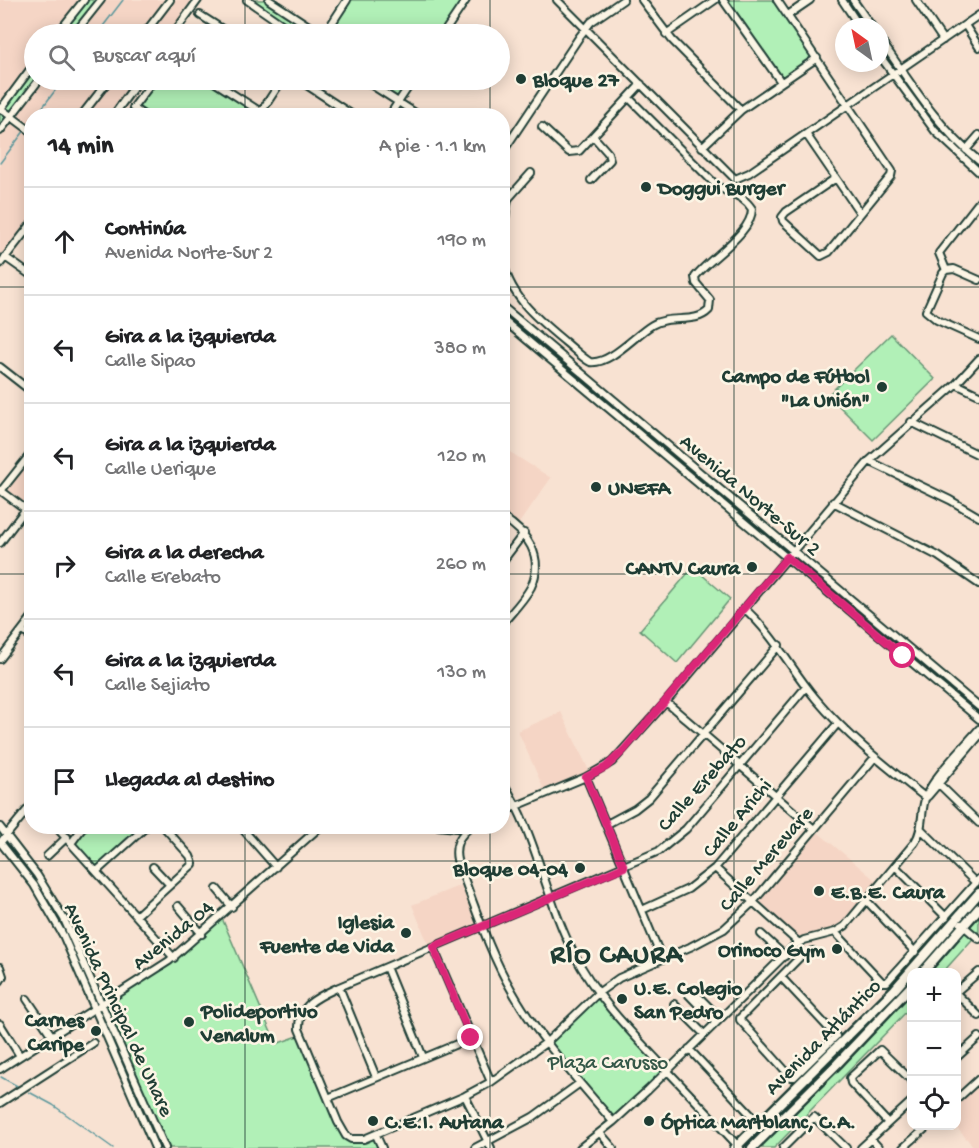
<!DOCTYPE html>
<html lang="es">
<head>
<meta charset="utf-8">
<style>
  body { margin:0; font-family:"Gochi Hand",sans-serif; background:#f2f2f2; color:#202124 }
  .controls { position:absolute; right:18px; bottom:18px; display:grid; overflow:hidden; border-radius:12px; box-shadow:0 3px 15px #0003 }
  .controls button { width:54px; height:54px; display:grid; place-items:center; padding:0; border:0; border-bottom:2px solid #e0e0e0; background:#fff; color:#202124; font:30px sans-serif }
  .compass { position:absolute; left:835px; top:18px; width:54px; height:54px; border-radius:50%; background:#fff; box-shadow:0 3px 15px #0003; rotate:327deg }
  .stop { position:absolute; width:18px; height:18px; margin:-14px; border:4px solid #db2777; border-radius:50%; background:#fff }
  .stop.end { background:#db2777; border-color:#fff; box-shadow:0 2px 6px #0008 }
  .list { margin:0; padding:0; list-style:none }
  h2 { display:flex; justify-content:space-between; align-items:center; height:78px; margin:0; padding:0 24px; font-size:26px }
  h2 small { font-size:20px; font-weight:400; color:#757577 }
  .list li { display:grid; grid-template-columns:39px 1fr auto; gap:18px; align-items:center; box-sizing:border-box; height:108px; padding:0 24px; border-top:2px solid #e0e0e0 }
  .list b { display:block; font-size:22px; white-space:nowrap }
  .list p { margin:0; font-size:20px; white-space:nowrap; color:#757577 }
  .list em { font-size:20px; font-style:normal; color:#757577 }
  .icon { flex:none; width:33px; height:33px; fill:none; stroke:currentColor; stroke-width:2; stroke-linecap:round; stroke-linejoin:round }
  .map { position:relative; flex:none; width:979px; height:1148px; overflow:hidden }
  .search { position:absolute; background:#fff; box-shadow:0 3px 15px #0003; left:24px; top:24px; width:486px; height:66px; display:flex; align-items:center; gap:15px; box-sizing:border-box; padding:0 21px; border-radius:33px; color:#757577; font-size:22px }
  .panel { position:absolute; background:#fff; box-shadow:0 3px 15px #0003; left:24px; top:108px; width:486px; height:726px; border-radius:24px }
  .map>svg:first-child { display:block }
  .built { fill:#f5d5c5 }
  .green { fill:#b1f0b7; stroke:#689676; stroke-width:1.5 }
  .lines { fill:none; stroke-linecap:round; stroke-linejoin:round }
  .stream { stroke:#5d989d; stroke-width:1.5 }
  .minor-casing { stroke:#1f3d34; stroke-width:10 }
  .major-casing { stroke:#1f3d34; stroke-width:13 }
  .minor { stroke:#fcf5e5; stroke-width:6 }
  .major { stroke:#fcf5e5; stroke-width:8 }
  .route { stroke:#db2777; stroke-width:8 }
  .grid { fill:none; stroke:#1f3d34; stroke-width:1.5; stroke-opacity:0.55 }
  .poi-dot { fill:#1f3d34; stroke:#fcf5e5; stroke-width:2 }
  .labels { text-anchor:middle; stroke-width:5; stroke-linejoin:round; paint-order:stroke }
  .poi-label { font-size:21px; font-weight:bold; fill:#1f3d34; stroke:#fcf5e5; text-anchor:start }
  .street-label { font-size:21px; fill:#1f3d34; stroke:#fcf5e5 }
  .park-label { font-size:21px; fill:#355848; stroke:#fcf5e5 }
  .district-label { font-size:27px; font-weight:bold; letter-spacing:1.5px; fill:#1f3d34; stroke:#fcf5e5 }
</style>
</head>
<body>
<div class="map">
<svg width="979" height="1148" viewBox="0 0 979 1148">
  <rect width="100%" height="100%" fill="#f8e2d2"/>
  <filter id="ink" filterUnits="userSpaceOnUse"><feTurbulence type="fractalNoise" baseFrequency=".0167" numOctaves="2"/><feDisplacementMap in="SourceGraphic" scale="12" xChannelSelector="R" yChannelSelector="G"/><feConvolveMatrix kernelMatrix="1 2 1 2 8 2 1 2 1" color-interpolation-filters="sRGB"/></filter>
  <g filter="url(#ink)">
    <path class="built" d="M0 0H84L57 34H34V64L0 110Z
      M101 0H198L173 34H74Z
      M39 80H139L113 115 32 116 31 223 0 264V131Z
      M502 447 551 478 517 526 503 517Z
      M31 452V514L1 491Z
      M561 712 591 775 546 794 518 731Z
      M814 829 881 885 845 926 799 943 753 902Z
      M466 883 483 926 430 948 412 905Z
      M979 1077V1148H975L955 1126 957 1098Z"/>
    <path class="green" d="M84 0H101L74 34H57Z
      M247 0H269L321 34H296Z
      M347 0H466L443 34H325Z
      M723 0H777L817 58 781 82Z
      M880 39 935 117 979 161V172L935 131 880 56Z
      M34 64V80H39L0 131V110Z
      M154 80H211L267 115H145L133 108Z
      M365 80H413L398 102Z
      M502 306 979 707V719L503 319Z
      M891 334 935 379 873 440 828 395Z
      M693 567 730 599 677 663 640 630Z
      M0 827 51 898 103 1004 132 986 221 916 276 1044 301 1035 338 1122 351 1139 376 1135 382 1148H155L50 912 0 842Z
      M84 827H147L97 871 72 842Z
      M979 908V932L943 972H923Z
      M911 985V1007L774 1148H752Z
      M598 993 667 1071 613 1122 547 1042Z"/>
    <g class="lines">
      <path class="stream" d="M97 34 123 0
        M36 116 63 80
        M28 127 32 122
        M0 163 25 130
        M1 1077 19 1087
        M29 1092 53 1105 113 1148"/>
      <defs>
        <path id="minor" d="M247 0 296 34
          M269 0 321 34
          M557 0 735 179 749 173 979 15
          M642 0 672 40 741 110
          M723 0 781 82
          M777 0 892 171 891 176 829 252 821 256 783 221 782 217 786 212 836 178
          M842 0 860 27
          M853 0 872 27
          M916 0 943 40
          M200 15 230 34
          M788 15 810 0
          M965 25 979 47
          M57 34 84 0
          M74 34 101 0
          M144 34 170 0
          M173 34 198 0
          M325 34 347 0
          M443 34 466 0
          M666 34 715 0
          M880 39C910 82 937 127 979 161
          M880 56 935 131 979 172
          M211 80 267 116
          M299 80 354 116
          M364 80 420 116
          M0 108 32 132
          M0 110 34 64
          M261 112 282 80
          M81 116 109 80
          M113 116 139 80
          M145 116 133 108 154 80
          M389 116 413 80
          M542 127 569 152 579 151 641 84
          M0 131 39 80
          M806 134 860 213
          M702 147 741 110 817 58
          M966 150 979 135
          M502 153 580 36 591 22 623 0
          M591 180 610 160 608 153 593 136
          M502 238 508 199 531 173
          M502 256C507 294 536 318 564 341 573 348 581 357 590 362 610 365 635 335 652 325 670 314 695 325 709 310L710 300 696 283 695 277C709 258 752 234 752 209 741 192 729 196 715 184L629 98
          M5 257 32 276
          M0 264 32 223
          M946 270 943 273 926 311 937 320 979 339
          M946 270 939 253 979 202
          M946 270 954 269 979 280
          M502 306 979 707
          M502 319 979 719
          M0 367 32 392
          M956 384 979 395
          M911 422 979 455
          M869 461 950 500 979 517
          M0 490 32 514
          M1 491 32 452
          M833 502 938 556 979 584
          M502 517C527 532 545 557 531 587 524 600 512 612 502 624
          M0 543 25 510
          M502 562 524 533
          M744 608C775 636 790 668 816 699 848 737 887 767 926 798
          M22 630 32 638
          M0 659 32 617
          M806 687 686 829 659 851 339 987C320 996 298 1004 299 1029L338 1122 346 1136 351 1139H364L465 1096 491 1082 547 1042 598 993 619 978 690 947 724 929 753 902 875 757
          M666 702 814 829
          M586 777 662 959
          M502 781C537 835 545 898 574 954 595 995 627 1028 658 1061 686 1090 713 1119 740 1148
          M939 784 979 823
          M928 796 979 736
          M502 812 586 777 612 762 666 702 869 461 956 384 979 359
          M607 824 635 809 649 798 779 645
          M240 826 276 867
          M438 826 466 829
          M472 826C459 835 454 845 457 860 474 903 488 950 512 991 539 1039 578 1080 613 1122
          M0 827 37 875 64 919 165 1148
          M57 828 174 958
          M921 829 976 883
          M0 842 34 885 63 935 155 1148
          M72 842 84 826
          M0 843 32 804
          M47 856 67 837
          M153 867 170 885
          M896 867 946 917
          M715 868 799 943
          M97 871 147 826
          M217 889 232 907
          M867 901 915 952
          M178 906 202 934
          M642 910 688 889 715 868 838 723
          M137 915 193 864 190 856 163 826
          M961 924 979 939
          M835 932 882 982H887L979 879
          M761 934 785 956
          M433 947 491 1082
          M0 967 3 976 0 981
          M386 967 423 1057
          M781 977 836 1036 794 1077H791L740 1020V1018L801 956 813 951
          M339 987 376 1077
          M693 991 720 1018
          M956 992 979 972
          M956 993 979 1016
          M688 994 716 1023
          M27 999 52 1036
          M674 1004 704 1034
          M0 1024 20 1056
          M689 1049 751 1115
          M956 1058 979 1037
          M0 1069 169 961 321 826
          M465 1096 491 1148
          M328 1098 471 1038
          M956 1100 979 1079
          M0 1103 93 1043
          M888 1123 851 1083 850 1078 880 1050 912 1081
          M600 1133 613 1148
          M376 1135 382 1148
          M871 1139 879 1148
          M475 1148 533 1117 580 1083
          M580 1148 613 1122 648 1090 793 947 804 940 835 932 845 926 915 842C924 828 920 812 926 796 936 773 963 748 979 729
          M783 1148 814 1117 846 1148
          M861 1148 912 1101
          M903 1148 928 1126"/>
        <path id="major" d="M923 972 979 908
          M735 1148 895 989 979 893
          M752 1148 837 1064 912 985"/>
      </defs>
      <use href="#minor" class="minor-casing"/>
      <use href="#major" class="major-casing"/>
      <use href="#minor" class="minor"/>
      <use href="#major" class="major"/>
    </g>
  </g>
  <g class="lines" filter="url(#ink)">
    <path class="route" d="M471 1038 433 947 624 867 586 777 606 767 624 750 787 557 903 656"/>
  </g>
  <path class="grid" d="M245 0V34M490 0V34M734 0V1148M245 80V116M490 80V116M0 287H32M502 287H979M0 574H32M502 574H979M245 826V1148M490 826V1148M0 861H979"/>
  <g class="poi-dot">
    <circle cx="521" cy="79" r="6"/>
    <circle cx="646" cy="187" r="6"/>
    <circle cx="882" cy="387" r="6"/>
    <circle cx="596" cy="487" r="6"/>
    <circle cx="752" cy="567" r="6"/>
    <circle cx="580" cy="868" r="6"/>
    <circle cx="819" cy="891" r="6"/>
    <circle cx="406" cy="933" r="6"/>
    <circle cx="837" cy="949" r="6"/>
    <circle cx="622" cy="999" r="6"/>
    <circle cx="189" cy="1022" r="6"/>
    <circle cx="96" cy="1031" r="6"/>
    <circle cx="373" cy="1121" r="6"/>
    <circle cx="649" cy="1121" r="6"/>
  </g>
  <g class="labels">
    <g class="poi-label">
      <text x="533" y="86">Bloque 27</text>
      <text x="658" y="194">Doggui Burger</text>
      <text x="870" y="382" text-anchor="end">Campo de Fútbol<tspan x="870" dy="24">"La Unión"</tspan></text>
      <text x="608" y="494">UNEFA</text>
      <text x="740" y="574" text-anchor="end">CANTV Caura</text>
      <text x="568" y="875" text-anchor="end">Bloque 04-04</text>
      <text x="831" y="898">E.B.E. Caura</text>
      <text x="394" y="928" text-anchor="end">Iglesia<tspan x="394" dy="24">Fuente de Vida</tspan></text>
      <text x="825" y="956" text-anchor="end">Orinoco Gym</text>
      <text x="634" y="994">U.E. Colegio<tspan x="634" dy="24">San Pedro</tspan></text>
      <text x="201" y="1017">Polideportivo<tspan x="201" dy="24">Venalum</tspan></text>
      <text x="84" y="1026" text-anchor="end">Carnes<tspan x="84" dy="24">Caripe</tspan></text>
      <text x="385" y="1128">C.E.I. Autana</text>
      <text x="661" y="1128">Óptica Martblanc, C.A.</text>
    </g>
    <g class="street-label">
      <text transform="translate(751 494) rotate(40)" y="7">Avenida Norte-Sur 2</text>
      <text transform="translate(701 782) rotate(-48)" y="7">Calle Erebato</text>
      <text transform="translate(736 817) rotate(-50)" y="7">Calle Arichi</text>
      <text transform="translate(765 858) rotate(-49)" y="7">Calle Merevare</text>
      <text transform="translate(172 934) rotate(-39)" y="7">Avenida 04</text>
      <text transform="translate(120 1009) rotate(65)" y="7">Avenida Principal de Unare</text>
      <text transform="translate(822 1036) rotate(-45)" y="7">Avenida Atlántico</text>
    </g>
    <g class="park-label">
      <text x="608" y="1068">Plaza Carusso</text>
    </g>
    <g class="district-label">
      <text x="617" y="962">RÍO CAURA</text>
    </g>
  </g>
</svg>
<div class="controls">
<button>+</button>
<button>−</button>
<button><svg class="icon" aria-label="locate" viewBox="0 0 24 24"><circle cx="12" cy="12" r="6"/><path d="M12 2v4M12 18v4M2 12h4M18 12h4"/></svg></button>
</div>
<svg class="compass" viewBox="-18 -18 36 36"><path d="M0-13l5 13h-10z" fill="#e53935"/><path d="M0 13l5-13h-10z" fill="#757577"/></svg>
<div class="stop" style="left:903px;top:656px"></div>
<div class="stop end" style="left:471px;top:1038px"></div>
<div class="search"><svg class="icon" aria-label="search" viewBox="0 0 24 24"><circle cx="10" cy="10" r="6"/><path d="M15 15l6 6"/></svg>Buscar aquí</div>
<section class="panel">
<h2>14 min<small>A pie · 1.1 km</small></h2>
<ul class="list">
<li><svg class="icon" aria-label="ahead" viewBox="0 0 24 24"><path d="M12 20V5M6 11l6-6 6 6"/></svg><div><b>Continúa</b><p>Avenida Norte-Sur 2</p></div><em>190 m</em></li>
<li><svg class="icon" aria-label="left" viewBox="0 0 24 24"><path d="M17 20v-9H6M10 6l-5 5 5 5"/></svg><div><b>Gira a la izquierda</b><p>Calle Sipao</p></div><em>380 m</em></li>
<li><svg class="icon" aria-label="left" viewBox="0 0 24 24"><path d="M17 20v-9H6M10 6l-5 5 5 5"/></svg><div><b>Gira a la izquierda</b><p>Calle Uerique</p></div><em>120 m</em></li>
<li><svg class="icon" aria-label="right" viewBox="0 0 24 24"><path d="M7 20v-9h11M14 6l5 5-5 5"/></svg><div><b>Gira a la derecha</b><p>Calle Erebato</p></div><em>260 m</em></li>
<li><svg class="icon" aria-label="left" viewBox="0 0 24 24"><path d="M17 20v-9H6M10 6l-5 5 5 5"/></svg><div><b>Gira a la izquierda</b><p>Calle Sejiato</p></div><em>130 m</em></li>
<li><svg class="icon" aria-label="arrive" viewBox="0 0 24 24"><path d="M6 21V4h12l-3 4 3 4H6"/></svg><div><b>Llegada al destino</b></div></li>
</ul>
</section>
</div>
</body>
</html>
